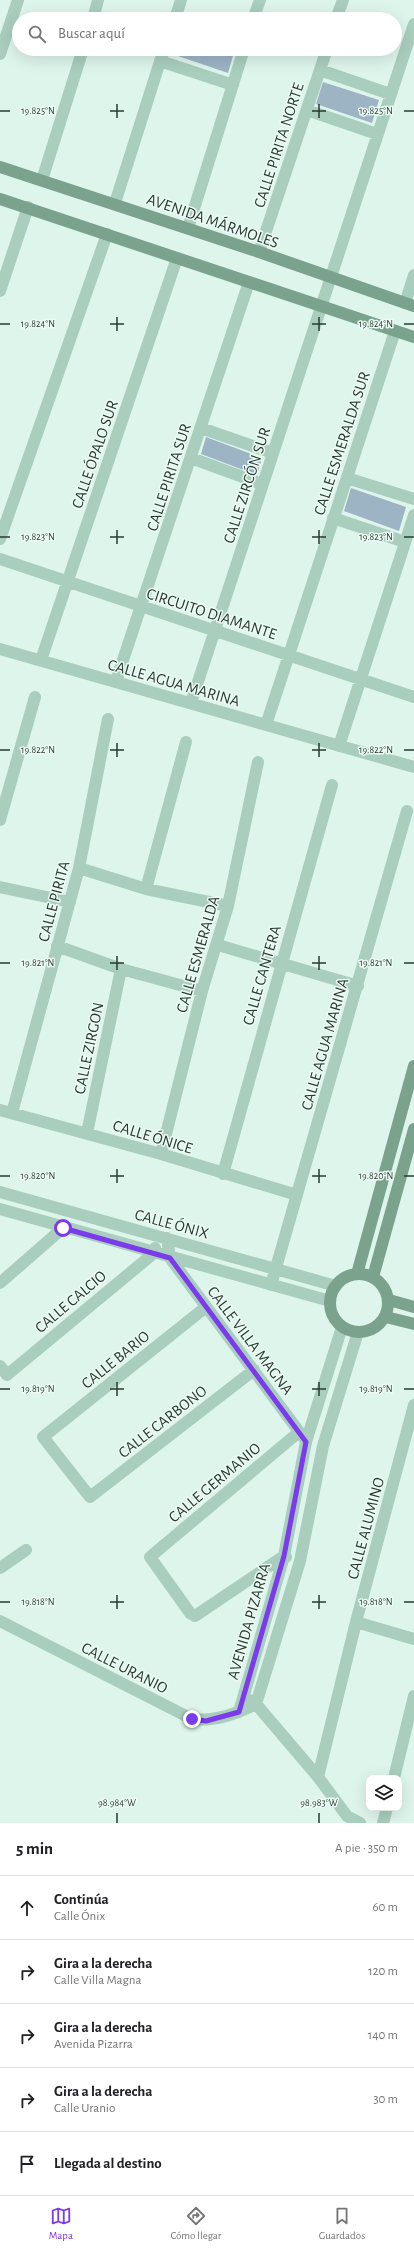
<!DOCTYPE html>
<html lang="es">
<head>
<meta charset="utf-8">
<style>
  body { margin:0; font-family:"Alegreya Sans",sans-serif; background:#f2f2f2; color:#202124 }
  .controls { position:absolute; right:12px; bottom:12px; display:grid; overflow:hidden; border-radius:8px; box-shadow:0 4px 16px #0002 }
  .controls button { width:36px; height:36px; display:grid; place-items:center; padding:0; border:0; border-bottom:1px solid #e0e0e0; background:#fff; color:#202124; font:20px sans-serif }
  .stop { position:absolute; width:12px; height:12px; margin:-9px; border:3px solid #7c3aed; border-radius:50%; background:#fff }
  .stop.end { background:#7c3aed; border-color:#fff; box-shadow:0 1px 4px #0008 }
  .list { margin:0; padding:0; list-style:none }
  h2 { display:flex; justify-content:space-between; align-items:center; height:52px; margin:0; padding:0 16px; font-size:17px }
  h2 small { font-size:13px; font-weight:400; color:#757577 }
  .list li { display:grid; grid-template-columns:26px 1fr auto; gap:12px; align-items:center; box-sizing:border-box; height:64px; padding:0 16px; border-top:1px solid #e0e0e0 }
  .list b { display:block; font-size:15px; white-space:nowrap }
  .list p { margin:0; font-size:13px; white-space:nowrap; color:#757577 }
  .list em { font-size:13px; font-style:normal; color:#757577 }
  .icon { flex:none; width:22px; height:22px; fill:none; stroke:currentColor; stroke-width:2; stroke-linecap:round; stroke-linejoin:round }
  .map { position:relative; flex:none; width:414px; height:1823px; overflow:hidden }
  .search { position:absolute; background:#fff; box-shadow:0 4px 16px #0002; left:12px; right:12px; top:12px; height:44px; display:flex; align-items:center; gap:10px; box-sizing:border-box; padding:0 14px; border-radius:22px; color:#757577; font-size:15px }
  .sheet { height:372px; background:#fff }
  nav { display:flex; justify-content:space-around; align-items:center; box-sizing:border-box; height:56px; border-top:1px solid #e0e0e0; background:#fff; font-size:11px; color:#757577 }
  nav a { display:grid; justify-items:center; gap:2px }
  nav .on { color:#7c3aed }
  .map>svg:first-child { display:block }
  .green { fill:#9db4c5 }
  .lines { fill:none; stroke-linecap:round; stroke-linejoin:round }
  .street { stroke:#a9cebd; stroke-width:12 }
  .secondary { stroke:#7aa28c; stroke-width:12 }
  .route { stroke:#7c3aed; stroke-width:5 }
  .ticks { fill:none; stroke:#293b30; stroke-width:1.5 }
  .labels { text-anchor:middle; stroke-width:3; stroke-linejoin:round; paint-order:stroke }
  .street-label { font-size:16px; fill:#293b30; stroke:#ecfbf5 }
  .ticks-label { font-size:10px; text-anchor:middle; fill:#293b30; stroke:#ecfbf5; stroke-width:3; stroke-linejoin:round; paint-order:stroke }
</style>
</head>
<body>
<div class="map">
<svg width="414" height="1823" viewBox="0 0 414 1823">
  <rect width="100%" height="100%" fill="#def5ec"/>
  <path class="green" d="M174 49H235L228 73 172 54Z
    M323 82 379 100 372 123 316 104Z
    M206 437 262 458 257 475 201 454Z
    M351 488 406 507 399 531 344 511Z"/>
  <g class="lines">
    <path class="street" d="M93 19 98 0
      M175 19 181 0
      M253 19 260 0
      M336 19 343 0
      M0 54 18 0
      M160 61 233 85
      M320 70 390 94
      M307 110 377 134
      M42 180 83 49
      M115 203 164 49
      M188 228 244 49
      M259 252 327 49
      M0 291 28 207
      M405 303 414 275
      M201 428 273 453
      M191 458 262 484
      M347 478 414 499
      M333 518 405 542
      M0 539 107 234
      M0 559 414 697
      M0 649 414 767
      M41 660 177 258
      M116 681 249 282
      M191 703 414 24
      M266 725 395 331
      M339 746 414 515
      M0 820 35 697
      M79 868 146 889 228 906
      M0 887 70 902
      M146 889 186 742
      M218 945 358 986
      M57 946 121 969 202 991
      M0 1110 161 1154 297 1195
      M12 1113 79 868 108 719
      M87 1133 121 969
      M161 1154 202 991 228 906 258 762
      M223 1174 332 785
      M0 1192 336 1286
      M0 1209 330 1301
      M167 1238 170 1258 303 1437
      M0 1283 63 1228
      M271 1285 407 811
      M206 1307 43 1437 90 1497 254 1370
      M0 1366 7 1375 154 1253 155 1248
      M286 1557 284 1556 195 1616 190 1613 150 1557 299 1432
      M0 1568 26 1550
      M0 1621 192 1719C215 1722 235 1714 256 1704L300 1561 323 1446 358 1332
      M356 1622 414 1639
      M249 1700 256 1704 318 1777 347 1816 360 1823
      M239 1712 284 1556 306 1442 342 1327
      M318 1777 356 1622 414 1405
      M394 1778 414 1696
      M383 1823 387 1808"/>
    <path class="secondary" d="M0 167 259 252 414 306
      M0 199 414 337
      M330 1303a29 29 0 1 1 58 0a29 29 0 1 1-58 0Z
      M357 1274 414 1066
      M373 1277 414 1129
      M389 1300 414 1307
      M386 1317 414 1324"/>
  </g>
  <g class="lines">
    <path class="route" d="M63 1228 170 1258 306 1442 284 1556 239 1712 206 1721 192 1719"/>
  </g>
  <path class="ticks" d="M117 104V118M319 104V118M0 111H10M110 111H124M312 111H326M404 111H414M117 317V331M319 317V331M0 324H10M110 324H124M312 324H326M404 324H414M117 530V544M319 530V544M0 537H10M110 537H124M312 537H326M404 537H414M117 743V757M319 743V757M0 750H10M110 750H124M312 750H326M404 750H414M117 956V970M319 956V970M0 963H10M110 963H124M312 963H326M404 963H414M117 1169V1183M319 1169V1183M0 1176H10M110 1176H124M312 1176H326M404 1176H414M117 1382V1396M319 1382V1396M0 1389H10M110 1389H124M312 1389H326M404 1389H414M117 1595V1609M319 1595V1609M0 1602H10M110 1602H124M312 1602H326M404 1602H414M117 1813V1823M319 1813V1823"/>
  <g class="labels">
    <g class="street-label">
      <text transform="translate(278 145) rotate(-72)" y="6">CALLE PIRITA NORTE</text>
      <text transform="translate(213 220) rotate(19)" y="6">AVENIDA MÁRMOLES</text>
      <text transform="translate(341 443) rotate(-72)" y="6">CALLE ESMERALDA SUR</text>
      <text transform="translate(94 454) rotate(-71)" y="6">CALLE ÓPALO SUR</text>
      <text transform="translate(168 477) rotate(-72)" y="6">CALLE PIRITA SUR</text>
      <text transform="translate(246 485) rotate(-72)" y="6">CALLE ZIRCÓN SUR</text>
      <text transform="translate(212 613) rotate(18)" y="6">CIRCUITO DIAMANTE</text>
      <text transform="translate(174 682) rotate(16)" y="6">CALLE AGUA MARINA</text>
      <text transform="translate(53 901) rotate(-75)" y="6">CALLE PIRITA</text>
      <text transform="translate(197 954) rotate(-74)" y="6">CALLE ESMERALDA</text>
      <text transform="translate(261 975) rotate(-74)" y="6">CALLE CANTERA</text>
      <text transform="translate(324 1044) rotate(-74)" y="6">CALLE AGUA MARINA</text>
      <text transform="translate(88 1048) rotate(-78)" y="6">CALLE ZIRGON</text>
      <text transform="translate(153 1136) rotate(17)" y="6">CALLE ÓNICE</text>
      <text transform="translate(172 1223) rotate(15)" y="6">CALLE ÓNIX</text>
      <text transform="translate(70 1301) rotate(-40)" y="6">CALLE CALCIO</text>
      <text transform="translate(251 1340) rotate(53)" y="6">CALLE VILLA MAGNA</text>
      <text transform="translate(115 1359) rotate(-39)" y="6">CALLE BARIO</text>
      <text transform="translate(162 1421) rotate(-38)" y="6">CALLE CARBONO</text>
      <text transform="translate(214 1482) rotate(-40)" y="6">CALLE GERMANIO</text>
      <text transform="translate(365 1528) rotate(-75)" y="6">CALLE ALUMINO</text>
      <text transform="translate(248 1621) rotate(-74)" y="6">AVENIDA PIZARRA</text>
      <text transform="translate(125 1667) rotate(27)" y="6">CALLE URANIO</text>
    </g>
  </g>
  <g class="ticks-label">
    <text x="38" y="114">19.825°N</text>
    <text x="376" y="114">19.825°N</text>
    <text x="38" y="327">19.824°N</text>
    <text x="376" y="327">19.824°N</text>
    <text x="38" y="540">19.823°N</text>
    <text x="376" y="540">19.823°N</text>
    <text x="38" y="753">19.822°N</text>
    <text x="376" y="753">19.822°N</text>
    <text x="38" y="966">19.821°N</text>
    <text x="376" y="966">19.821°N</text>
    <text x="38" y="1179">19.820°N</text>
    <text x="376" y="1179">19.820°N</text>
    <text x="38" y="1392">19.819°N</text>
    <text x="376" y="1392">19.819°N</text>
    <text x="38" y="1605">19.818°N</text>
    <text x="376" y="1605">19.818°N</text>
    <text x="117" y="1806">98.984°W</text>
    <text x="319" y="1806">98.983°W</text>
  </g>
</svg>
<div class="controls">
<button><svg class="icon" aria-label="layers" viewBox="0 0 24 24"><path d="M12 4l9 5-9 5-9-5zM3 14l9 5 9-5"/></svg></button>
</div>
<div class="stop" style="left:63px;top:1228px"></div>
<div class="stop end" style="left:192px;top:1719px"></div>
<div class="search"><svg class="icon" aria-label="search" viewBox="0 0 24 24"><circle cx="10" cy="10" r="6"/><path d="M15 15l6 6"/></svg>Buscar aquí</div>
</div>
<section class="sheet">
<h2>5 min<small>A pie · 350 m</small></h2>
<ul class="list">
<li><svg class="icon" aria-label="ahead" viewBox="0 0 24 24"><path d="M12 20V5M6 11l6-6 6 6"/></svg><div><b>Continúa</b><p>Calle Ónix</p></div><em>60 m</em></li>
<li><svg class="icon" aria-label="right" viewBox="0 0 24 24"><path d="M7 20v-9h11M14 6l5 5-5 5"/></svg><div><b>Gira a la derecha</b><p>Calle Villa Magna</p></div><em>120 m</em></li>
<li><svg class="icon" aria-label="right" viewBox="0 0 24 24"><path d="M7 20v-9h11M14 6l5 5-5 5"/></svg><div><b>Gira a la derecha</b><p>Avenida Pizarra</p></div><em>140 m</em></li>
<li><svg class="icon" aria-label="right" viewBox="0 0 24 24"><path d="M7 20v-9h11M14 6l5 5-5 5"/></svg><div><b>Gira a la derecha</b><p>Calle Uranio</p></div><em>30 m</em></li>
<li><svg class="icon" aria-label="arrive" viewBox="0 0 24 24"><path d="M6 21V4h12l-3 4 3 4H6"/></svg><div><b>Llegada al destino</b></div></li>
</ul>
</section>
<nav>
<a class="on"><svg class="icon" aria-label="map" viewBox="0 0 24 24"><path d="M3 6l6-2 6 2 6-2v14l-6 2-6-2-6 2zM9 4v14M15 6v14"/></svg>Mapa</a>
<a><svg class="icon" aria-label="directions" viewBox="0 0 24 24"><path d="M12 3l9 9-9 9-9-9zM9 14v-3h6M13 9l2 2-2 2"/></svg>Cómo llegar</a>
<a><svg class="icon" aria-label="saved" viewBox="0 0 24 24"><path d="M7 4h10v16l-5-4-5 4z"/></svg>Guardados</a>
</nav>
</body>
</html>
